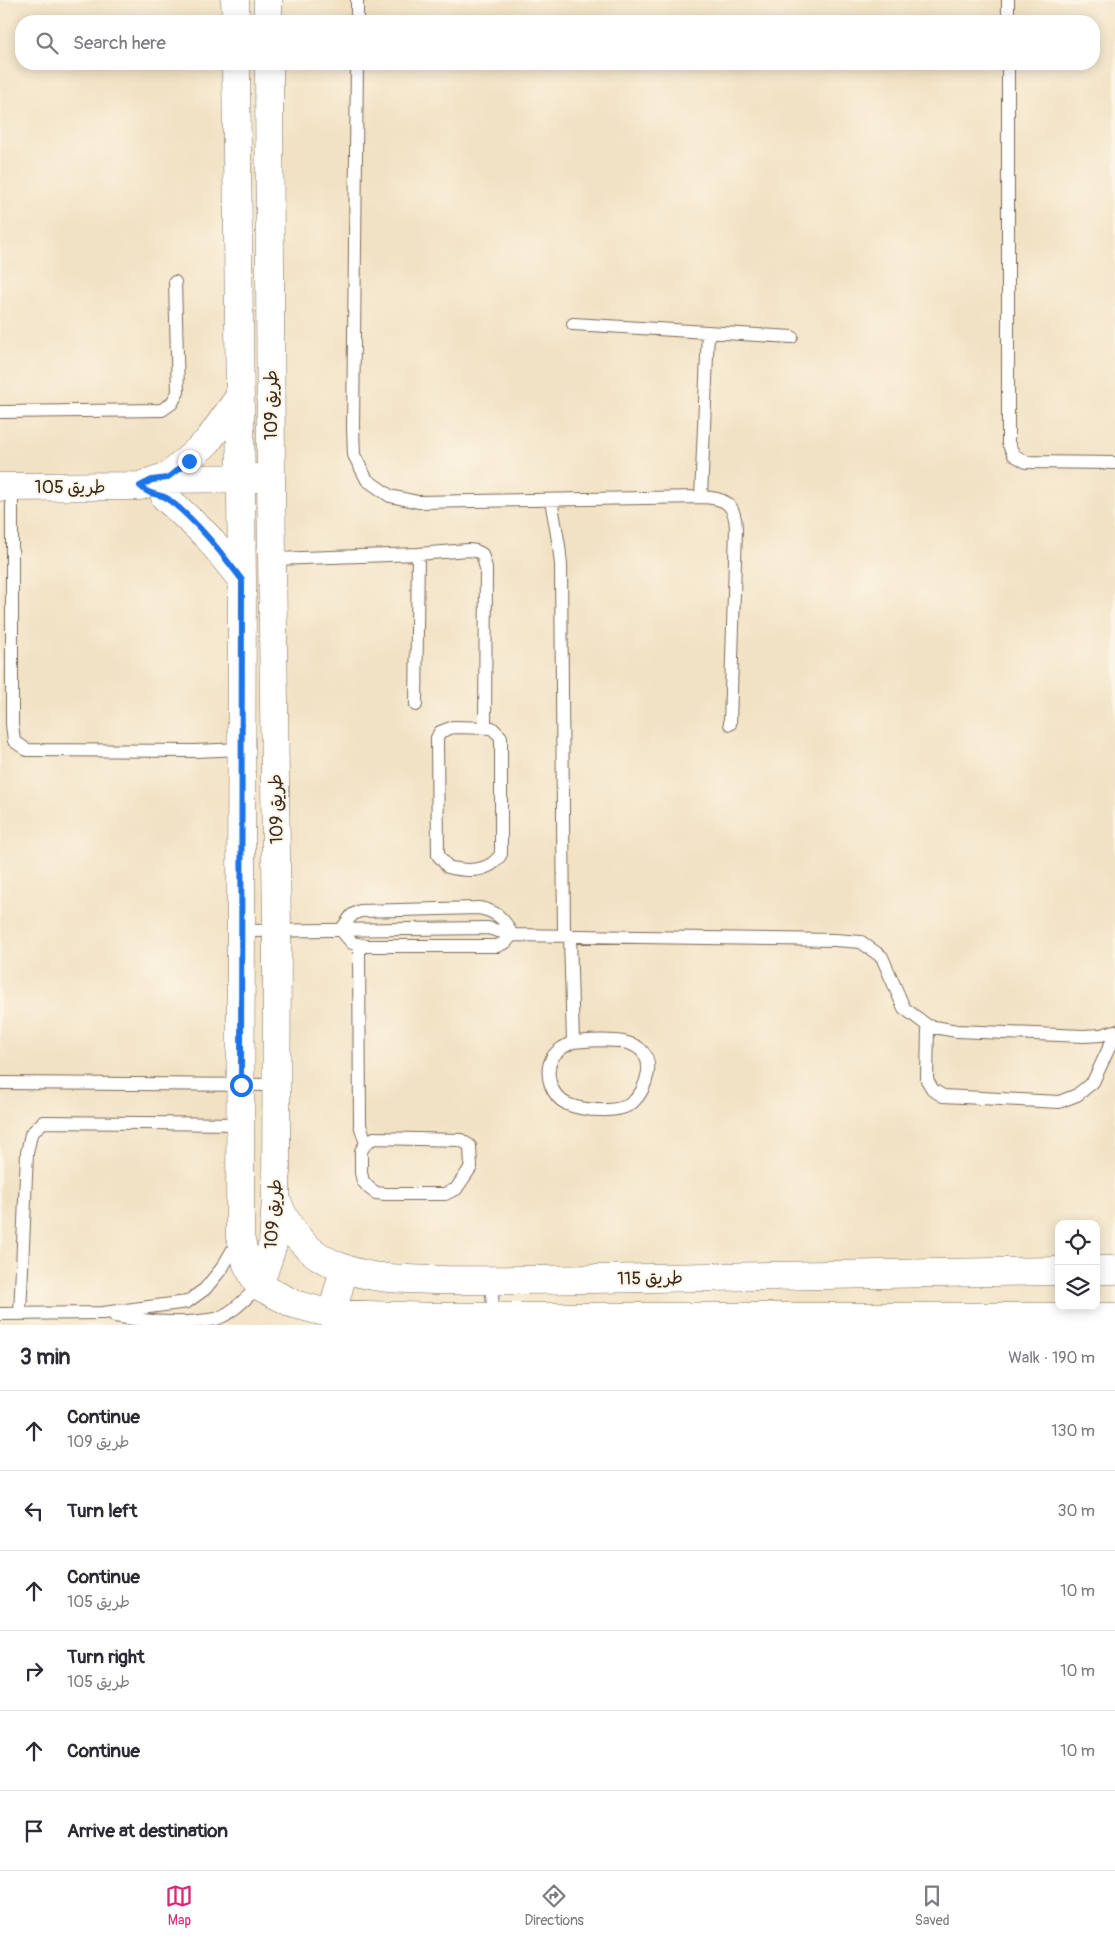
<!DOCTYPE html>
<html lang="en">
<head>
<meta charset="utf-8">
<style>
  body { margin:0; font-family:Pangolin,"Playpen Sans Arabic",sans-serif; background:#f7f7f7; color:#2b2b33 }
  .controls { position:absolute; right:15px; bottom:15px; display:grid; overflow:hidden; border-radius:10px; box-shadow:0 2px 12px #0003 }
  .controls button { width:45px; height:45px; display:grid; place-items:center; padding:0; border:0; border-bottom:1px solid #e1e1e2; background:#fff; color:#2b2b33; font:25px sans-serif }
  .stop { position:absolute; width:15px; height:15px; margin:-11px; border:4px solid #1a73e8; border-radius:50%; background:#fff }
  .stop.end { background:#1a73e8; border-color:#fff; box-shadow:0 1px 5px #0008 }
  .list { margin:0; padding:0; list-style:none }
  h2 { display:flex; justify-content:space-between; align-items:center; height:65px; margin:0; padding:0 20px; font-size:21px }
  h2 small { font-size:16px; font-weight:400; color:#7c7c81 }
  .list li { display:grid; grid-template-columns:32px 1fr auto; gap:15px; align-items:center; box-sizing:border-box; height:80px; padding:0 20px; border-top:1px solid #e1e1e2 }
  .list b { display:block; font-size:19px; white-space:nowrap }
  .list p { margin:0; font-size:16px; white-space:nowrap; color:#7c7c81 }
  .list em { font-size:16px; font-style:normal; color:#7c7c81 }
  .icon { flex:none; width:28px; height:28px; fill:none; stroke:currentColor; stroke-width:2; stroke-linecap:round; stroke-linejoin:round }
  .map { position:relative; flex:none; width:1115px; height:1325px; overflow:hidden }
  .search { position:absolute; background:#fff; box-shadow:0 2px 12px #0003; left:15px; right:15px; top:15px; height:55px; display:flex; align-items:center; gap:12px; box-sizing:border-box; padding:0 18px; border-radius:20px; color:#7c7c81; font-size:19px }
  .sheet { height:545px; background:#fff }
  nav { display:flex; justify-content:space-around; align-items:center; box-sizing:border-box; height:70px; border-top:1px solid #e1e1e2; background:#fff; font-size:14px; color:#7c7c81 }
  nav a { display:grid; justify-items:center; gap:2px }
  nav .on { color:#db2777 }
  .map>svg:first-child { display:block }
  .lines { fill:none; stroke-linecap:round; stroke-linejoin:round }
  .service-casing { stroke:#7b6a58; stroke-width:14 }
  .tertiary-casing { stroke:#7b6a58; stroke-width:29 }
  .service { stroke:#fff; stroke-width:12 }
  .tertiary { stroke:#fff; stroke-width:28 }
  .route { stroke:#1a73e8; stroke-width:6 }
  .labels { text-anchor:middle; stroke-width:4; stroke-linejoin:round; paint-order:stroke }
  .street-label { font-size:18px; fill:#3b2a1e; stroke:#fcf5e5 }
</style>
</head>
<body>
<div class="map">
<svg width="1115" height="1325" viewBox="0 0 1115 1325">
  <rect width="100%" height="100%" fill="#fcf5e5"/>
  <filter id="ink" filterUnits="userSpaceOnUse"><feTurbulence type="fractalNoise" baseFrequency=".02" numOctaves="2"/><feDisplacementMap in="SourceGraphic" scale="10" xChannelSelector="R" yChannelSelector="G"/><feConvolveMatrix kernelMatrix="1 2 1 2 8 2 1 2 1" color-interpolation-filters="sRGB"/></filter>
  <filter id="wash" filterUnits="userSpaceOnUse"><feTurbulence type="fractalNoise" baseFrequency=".0096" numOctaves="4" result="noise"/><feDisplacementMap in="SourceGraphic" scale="20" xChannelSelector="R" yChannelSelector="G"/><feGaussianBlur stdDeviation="1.12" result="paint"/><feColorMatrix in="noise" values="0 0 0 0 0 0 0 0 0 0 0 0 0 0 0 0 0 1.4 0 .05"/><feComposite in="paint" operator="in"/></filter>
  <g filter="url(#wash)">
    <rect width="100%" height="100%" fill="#f2e2c4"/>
  </g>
  <g filter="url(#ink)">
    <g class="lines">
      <defs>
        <path id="service" d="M1008 0V21
          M357 21V0
          M357 64 353 427 354 455 367 480 390 496 418 502 701 497C724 498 735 502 736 528L730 724
          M1008 64V443L1014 455 1026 462 1115 463
          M573 324 792 337
          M0 412 162 410 172 403 178 392 175 282
          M12 487V724L14 741 27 750 195 751 242 749
          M701 497 708 332
          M551 500 559 546 561 565 564 936
          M274 559 418 554 468 550 476 551 482 554 486 568 485 728
          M416 705 418 554
          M453 727 492 728 501 737V854C490 872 468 872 448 867L438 855 437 738 440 732Z
          M341 930 352 915 360 911 479 908C496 911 505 919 512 935
          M341 930 352 943 367 946H497L506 942 512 935
          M241 931 488 928 512 935 835 940 861 942 882 957 904 1008 928 1026 957 1031 1084 1036 1101 1035 1115 1031
          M570 936 573 1042
          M359 946 360 1125 366 1143
          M928 1026 927 1080 933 1090 943 1096 1059 1102 1077 1095 1093 1082 1115 1035
          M573 1042C598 1040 652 1033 648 1072 646 1083 642 1094 633 1102 620 1114 583 1111 567 1104 551 1096 544 1074 552 1058 557 1050 565 1046 573 1042Z
          M0 1083 275 1085
          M374 1138 461 1140 470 1146 471 1167 456 1189 445 1194H385L376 1193 369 1188 363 1181 361 1173V1151L366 1143Z
          M491 1281 494 1319
          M0 1314 103 1313 187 1302 205 1289 222 1268 239 1239
          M20 1314 27 1153 31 1134 43 1122 241 1124
          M115 1316C148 1322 183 1325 216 1319 232 1314 247 1297 259 1286"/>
        <path id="tertiary" d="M235 0 236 21
          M268 0V21
          M236 64 242 580 240 1237 247 1264 259 1286
          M167 478 208 441 240 396
          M0 487 140 486 158 479 259 478
          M165 497 207 536 242 580
          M277 1201C289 1233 309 1256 343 1268 374 1280 407 1279 440 1280 490 1281 541 1280 592 1279 747 1277 903 1274 1059 1271
          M1096 1270H1115
          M259 1286 273 1244 276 1199 277 931 271 478 269 64
          M259 1286 294 1304 332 1314 437 1317H1115
          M332 1314 344 1268"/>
      </defs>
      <use href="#service" class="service-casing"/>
      <use href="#tertiary" class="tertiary-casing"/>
      <use href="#service" class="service"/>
      <use href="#tertiary" class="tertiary"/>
    </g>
  </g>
  <g class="lines" filter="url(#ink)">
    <path class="route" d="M189 461 167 478 152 480 140 486C151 497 160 493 168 499 197 521 220 551 242 580L241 1085"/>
  </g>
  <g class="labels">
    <g class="street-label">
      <text transform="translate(271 405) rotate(-90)" y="6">طريق 109</text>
      <text x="70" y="493">طريق 105</text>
      <text transform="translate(276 809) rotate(-91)" y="6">طريق 109</text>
      <text transform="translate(273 1214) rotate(-86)" y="6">طريق 109</text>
      <text transform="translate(650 1278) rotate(-1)" y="6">طريق 115</text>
    </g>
  </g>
</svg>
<div class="controls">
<button><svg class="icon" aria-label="locate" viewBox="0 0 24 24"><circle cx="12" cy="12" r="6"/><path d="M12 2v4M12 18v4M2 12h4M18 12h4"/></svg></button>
<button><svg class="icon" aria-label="layers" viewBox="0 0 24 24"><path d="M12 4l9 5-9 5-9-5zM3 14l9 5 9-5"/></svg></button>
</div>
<div class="stop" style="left:241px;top:1085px"></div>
<div class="stop end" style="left:189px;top:461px"></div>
<div class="search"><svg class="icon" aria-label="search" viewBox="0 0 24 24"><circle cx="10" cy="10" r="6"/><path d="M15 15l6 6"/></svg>Search here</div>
</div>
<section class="sheet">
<h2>3 min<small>Walk · 190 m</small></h2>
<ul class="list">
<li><svg class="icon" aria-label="ahead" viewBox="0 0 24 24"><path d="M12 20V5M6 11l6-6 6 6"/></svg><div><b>Continue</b><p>طريق 109</p></div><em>130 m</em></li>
<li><svg class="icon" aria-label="left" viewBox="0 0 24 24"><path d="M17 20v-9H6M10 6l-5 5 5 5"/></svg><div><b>Turn left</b></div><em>30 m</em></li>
<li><svg class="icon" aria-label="ahead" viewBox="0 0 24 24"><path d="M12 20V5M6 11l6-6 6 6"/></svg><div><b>Continue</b><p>طريق 105</p></div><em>10 m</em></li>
<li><svg class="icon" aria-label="right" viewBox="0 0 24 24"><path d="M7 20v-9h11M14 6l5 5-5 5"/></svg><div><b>Turn right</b><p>طريق 105</p></div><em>10 m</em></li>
<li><svg class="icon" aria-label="ahead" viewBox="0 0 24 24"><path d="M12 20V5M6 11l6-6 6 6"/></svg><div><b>Continue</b></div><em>10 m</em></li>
<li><svg class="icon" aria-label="arrive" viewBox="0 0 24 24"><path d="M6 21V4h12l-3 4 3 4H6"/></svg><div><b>Arrive at destination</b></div></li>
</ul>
</section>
<nav>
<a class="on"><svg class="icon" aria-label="map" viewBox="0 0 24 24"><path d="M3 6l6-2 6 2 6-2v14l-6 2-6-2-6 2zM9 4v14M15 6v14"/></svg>Map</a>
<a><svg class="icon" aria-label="directions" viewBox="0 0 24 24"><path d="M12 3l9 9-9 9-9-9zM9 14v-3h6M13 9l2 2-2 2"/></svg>Directions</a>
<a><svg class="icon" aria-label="saved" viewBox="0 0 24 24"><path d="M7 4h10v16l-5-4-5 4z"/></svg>Saved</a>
</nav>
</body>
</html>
